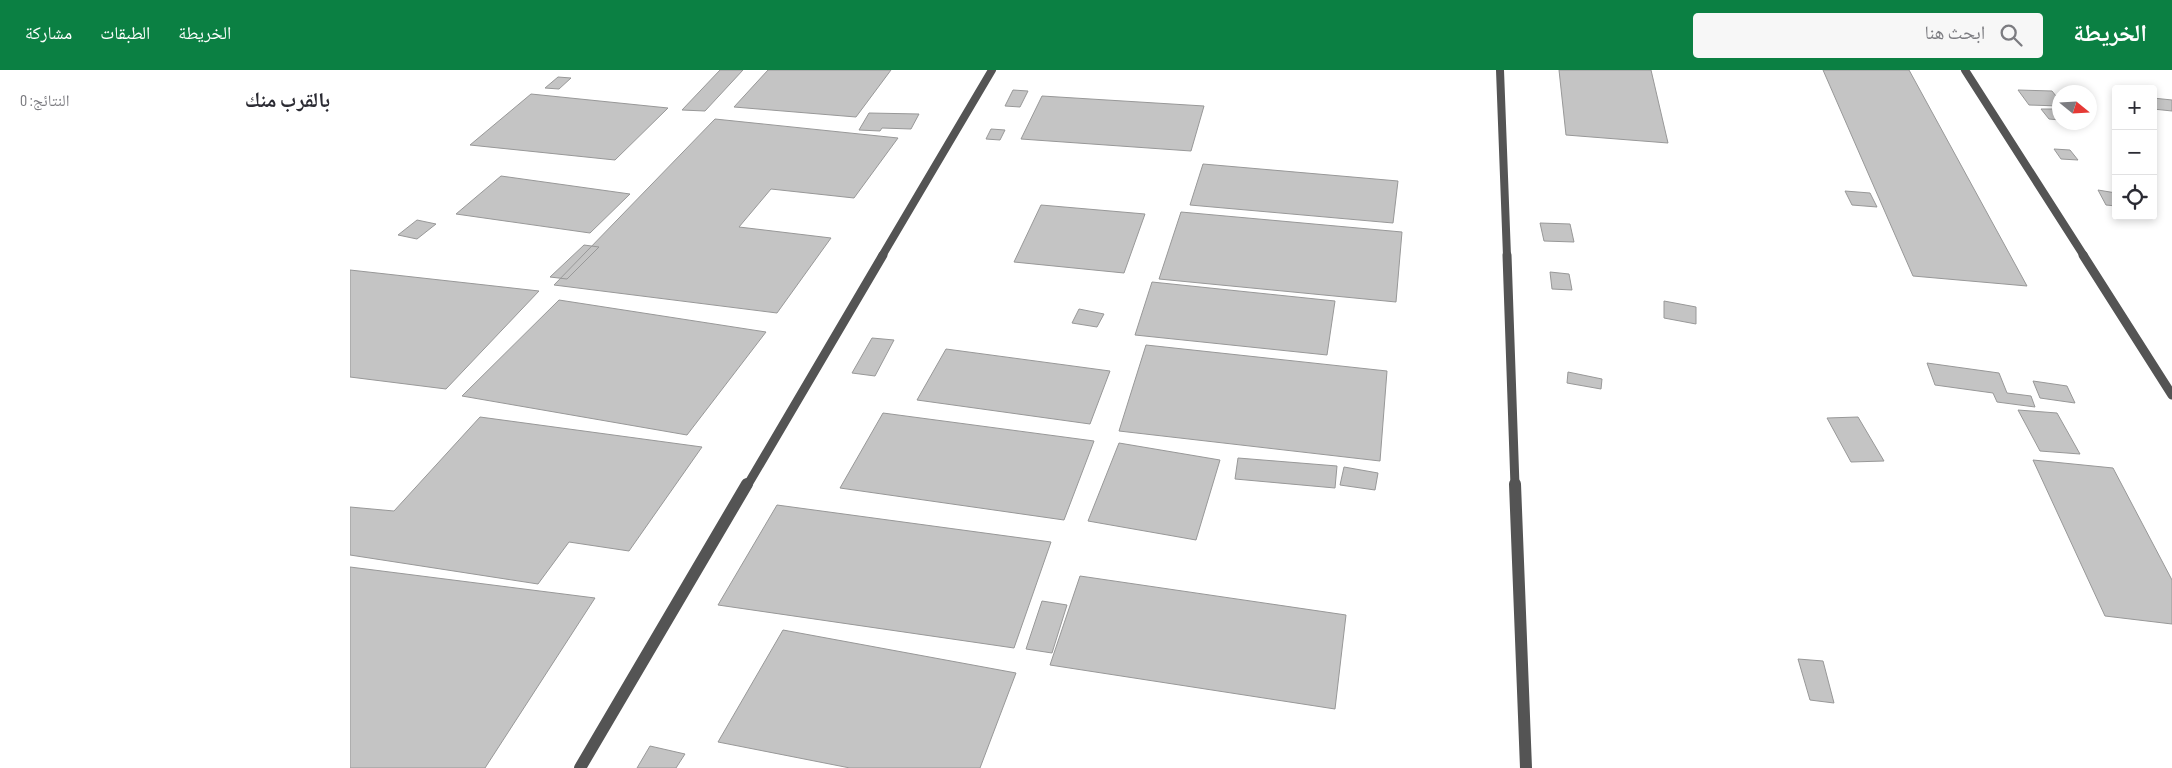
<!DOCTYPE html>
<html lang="ar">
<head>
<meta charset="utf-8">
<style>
  body { margin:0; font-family:"Sofia Sans Condensed","Noto Naskh Arabic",sans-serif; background:#f7f7f7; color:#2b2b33; direction:rtl }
  .controls { position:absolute; right:15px; top:15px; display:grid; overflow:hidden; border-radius:5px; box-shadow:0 2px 8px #0003 }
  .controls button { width:45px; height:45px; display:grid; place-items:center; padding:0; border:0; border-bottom:1px solid #e1e1e2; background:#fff; color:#2b2b33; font:25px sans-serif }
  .compass { position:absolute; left:1702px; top:15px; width:45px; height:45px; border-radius:50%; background:#fff; box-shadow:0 2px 8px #0003; rotate:108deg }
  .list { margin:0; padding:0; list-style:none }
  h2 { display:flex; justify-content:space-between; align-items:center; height:65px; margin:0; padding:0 20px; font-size:21px }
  h2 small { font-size:16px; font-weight:400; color:#7c7c81 }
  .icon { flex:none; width:28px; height:28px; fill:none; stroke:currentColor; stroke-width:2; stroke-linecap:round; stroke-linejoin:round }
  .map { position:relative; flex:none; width:1822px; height:698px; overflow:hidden; direction:ltr }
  header { display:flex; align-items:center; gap:30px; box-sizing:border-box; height:70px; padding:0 25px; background:#0b8043; color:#fff }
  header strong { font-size:24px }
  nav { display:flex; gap:28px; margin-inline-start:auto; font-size:18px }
  .search { width:350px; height:45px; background:#f7f7f7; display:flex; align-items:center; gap:12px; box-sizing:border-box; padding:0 18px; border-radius:5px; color:#7c7c81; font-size:19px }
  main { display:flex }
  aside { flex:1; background:#fff }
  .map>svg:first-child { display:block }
  .building { fill:#c4c4c4; stroke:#989898 }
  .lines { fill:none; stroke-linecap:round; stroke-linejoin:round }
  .minor-far2 { stroke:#545454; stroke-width:8 }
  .minor-far1 { stroke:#545454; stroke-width:9 }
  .minor { stroke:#545454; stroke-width:12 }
</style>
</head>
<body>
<header>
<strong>الخريطة</strong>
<div class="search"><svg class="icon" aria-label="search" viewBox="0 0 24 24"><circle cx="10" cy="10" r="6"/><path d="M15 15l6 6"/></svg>ابحث هنا</div>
<nav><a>الخريطة</a><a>الطبقات</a><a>مشاركة</a></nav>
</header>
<main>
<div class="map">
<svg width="1822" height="698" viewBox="0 0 1822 698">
  <rect width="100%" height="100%" fill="#fff"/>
  <path class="building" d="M370 0H393L355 41 332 40Z
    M418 0H541L506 47 384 37Z
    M1209 0H1301L1318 73 1216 65Z
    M1473 0H1559L1677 216 1563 206Z
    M208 7 221 8 209 19 195 18Z
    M663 20 678 21 670 37 655 36Z
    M1668 20 1702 21 1710 31V36L1679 35Z
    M181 24 318 38 265 90 120 75Z
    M692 26 854 36 841 81 671 69Z
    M1803 28 1822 30V41L1803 39Z
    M1691 39H1708L1710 50 1699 49Z
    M519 43 569 44 561 59 532 58 530 61 509 60Z
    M365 49 548 68 504 128 421 119 389 157 481 168 427 243 204 215Z
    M641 59 655 60 650 70 636 69Z
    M1704 79 1720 80 1728 90 1711 89Z
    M853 94 1048 111 1043 153 840 135Z
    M151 106 280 124 240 163 106 144Z
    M1748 120 1766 123V136L1756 135Z
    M1495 121 1520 123 1527 137 1502 135Z
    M691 135 795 144 774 203 664 192Z
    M831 142 1052 162 1046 232 809 209Z
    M67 150 86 154 67 169 48 165Z
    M1190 153 1220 154 1224 172 1194 171Z
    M234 175 249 177 217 209 200 207Z
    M0 200 189 221 96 319 0 307Z
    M1200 202 1219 204 1222 220 1202 219Z
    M802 212 985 231 977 285 785 265Z
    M209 230 416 262 337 365 112 326Z
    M1314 231 1346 237V254L1314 248Z
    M729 239 754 244 747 257 722 253Z
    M522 268 544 270 525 306 502 303Z
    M796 275 1037 301 1030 391 769 361Z
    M596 279 760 301 740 354 567 330Z
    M1577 293 1649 303 1657 323 1681 326 1685 337 1647 332 1643 323 1585 315Z
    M1218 302 1252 309 1251 319 1217 313Z
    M1683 311 1717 316 1725 333 1690 328Z
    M1668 340 1707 343 1730 384 1690 381Z
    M533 343 744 371 714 450 490 418Z
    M130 347 352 377 279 481 219 472 188 514 0 485V437L44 441Z
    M1508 347 1534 391 1501 392 1477 348Z
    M769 373 870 390 846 470 738 451Z
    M888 388 987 396 985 418 885 409Z
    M1683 390 1763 398 1822 510V554L1755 546Z
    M994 397 1028 403 1025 420 990 415Z
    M427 435 701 472 664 578 368 535Z
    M0 497 245 528 135 698H0Z
    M730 506 996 545 985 639 700 595Z
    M692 531 717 535 702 583 676 579Z
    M433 560 666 603 630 698H500L368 672Z
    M1448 589 1473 591 1484 633 1460 630Z
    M300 676 335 684 326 698H287Z"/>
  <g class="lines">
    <path class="minor-far2" d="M1150 0 1157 186
      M1615 0 1734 186
      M532 186 642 0"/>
    <path class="minor-far1" d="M1157 185 1165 416
      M1733 185 1822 325
      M397 416 533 185"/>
    <path class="minor" d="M1165 414 1176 698
      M230 698 397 414"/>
  </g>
</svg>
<div class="controls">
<button>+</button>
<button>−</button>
<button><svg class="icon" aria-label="locate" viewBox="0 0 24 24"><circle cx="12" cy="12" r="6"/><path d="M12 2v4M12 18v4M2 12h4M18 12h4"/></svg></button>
</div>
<svg class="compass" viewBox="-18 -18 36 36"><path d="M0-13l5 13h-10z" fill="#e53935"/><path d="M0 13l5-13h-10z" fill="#7c7c81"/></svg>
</div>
<aside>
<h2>بالقرب منك<small>النتائج: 0</small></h2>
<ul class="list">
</ul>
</aside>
</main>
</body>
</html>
